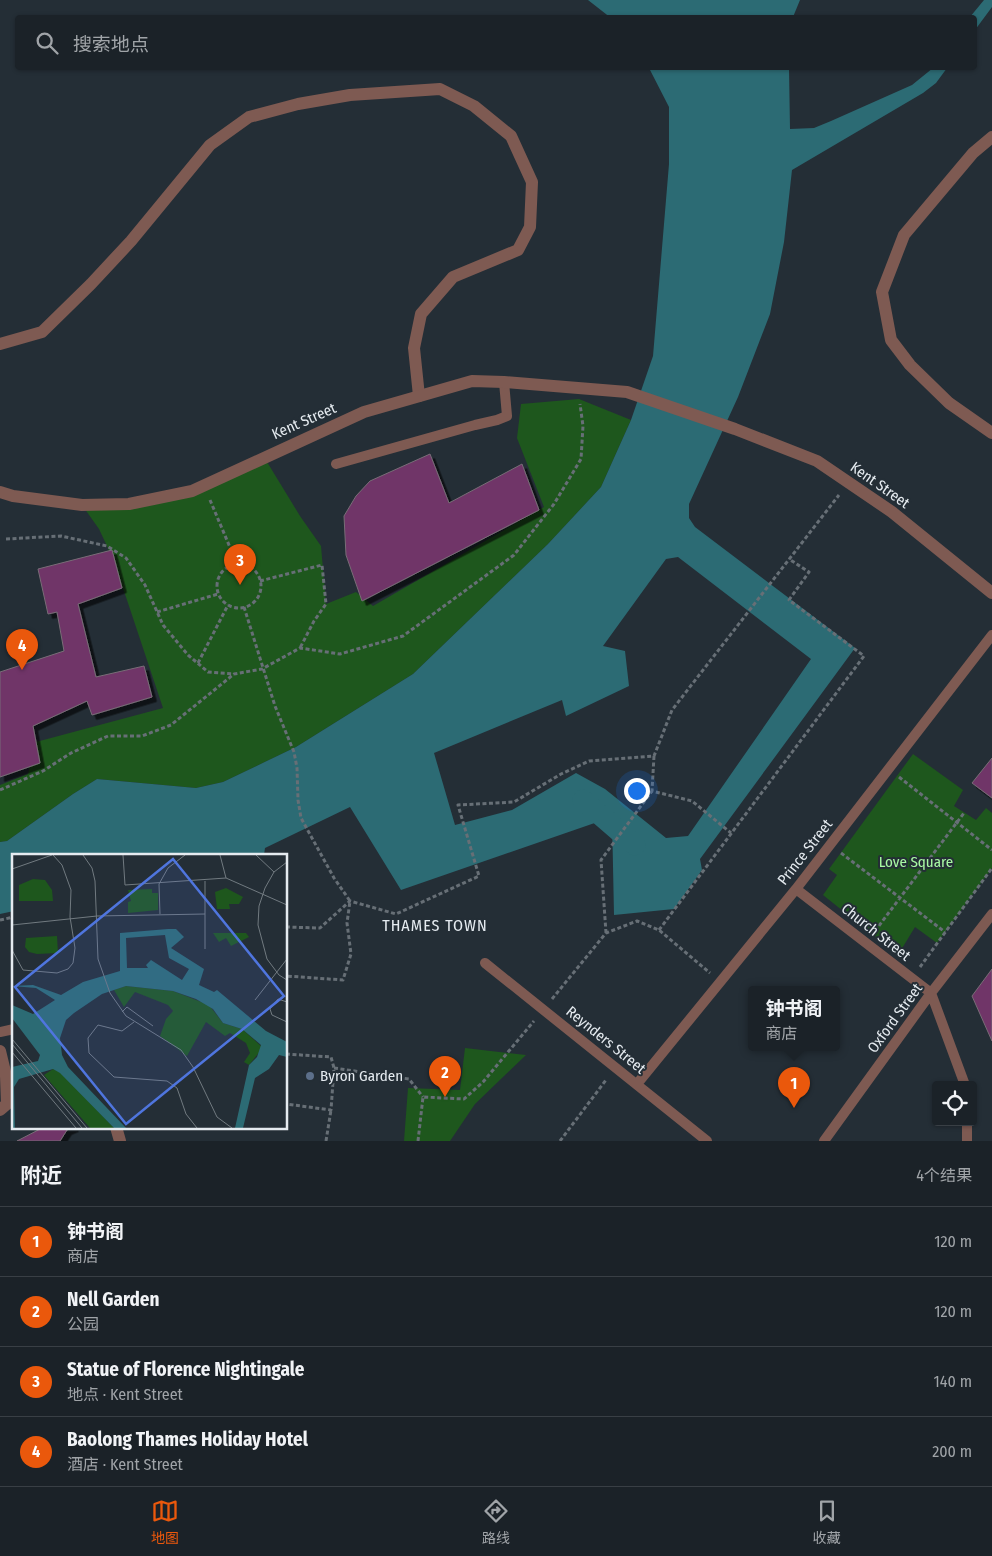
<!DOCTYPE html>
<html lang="zh">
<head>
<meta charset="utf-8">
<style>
  body { margin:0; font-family:"Fira Sans Condensed","Noto Sans SC",sans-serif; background:#242a30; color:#f1f3f6 }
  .controls { position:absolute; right:15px; bottom:15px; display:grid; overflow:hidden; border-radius:5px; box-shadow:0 1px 4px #0004 }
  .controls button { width:45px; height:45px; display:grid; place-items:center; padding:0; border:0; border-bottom:1px solid #393f45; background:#1b2228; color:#f1f3f6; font:25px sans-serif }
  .you { position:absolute; left:636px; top:790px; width:18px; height:18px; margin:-12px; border:4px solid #fff; border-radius:50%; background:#1a73e8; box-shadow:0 0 0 8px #1a73e833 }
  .badge { display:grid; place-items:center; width:32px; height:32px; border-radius:50%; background:#ea580c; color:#fff; font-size:16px; font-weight:700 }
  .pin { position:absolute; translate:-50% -41px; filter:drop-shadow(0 1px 2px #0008) }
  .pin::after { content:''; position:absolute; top:26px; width:18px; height:15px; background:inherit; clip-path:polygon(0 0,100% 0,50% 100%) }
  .popup { position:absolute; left:748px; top:986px; width:92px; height:65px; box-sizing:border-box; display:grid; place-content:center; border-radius:5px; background:#1b2228; filter:drop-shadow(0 1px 4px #0005); font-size:16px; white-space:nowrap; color:#a0a4a8 }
  .popup b { font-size:19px; color:#f1f3f6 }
  .popup::after { content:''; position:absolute; left:50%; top:100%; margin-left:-10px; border:10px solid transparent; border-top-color:#1b2228 }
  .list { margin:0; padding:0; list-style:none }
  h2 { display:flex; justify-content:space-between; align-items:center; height:65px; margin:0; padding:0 20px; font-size:21px }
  h2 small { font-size:16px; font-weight:400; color:#a0a4a8 }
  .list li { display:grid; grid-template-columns:32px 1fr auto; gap:15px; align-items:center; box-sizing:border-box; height:70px; padding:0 20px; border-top:1px solid #393f45 }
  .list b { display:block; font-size:19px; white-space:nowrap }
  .list p { margin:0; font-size:16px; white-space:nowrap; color:#a0a4a8 }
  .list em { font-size:16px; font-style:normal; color:#a0a4a8 }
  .icon { flex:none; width:28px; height:28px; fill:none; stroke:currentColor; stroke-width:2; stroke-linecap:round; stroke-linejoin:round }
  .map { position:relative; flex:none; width:992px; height:1141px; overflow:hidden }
  .search { position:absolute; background:#1b2228; box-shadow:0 1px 4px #0004; left:15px; right:15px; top:15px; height:55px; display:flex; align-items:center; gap:12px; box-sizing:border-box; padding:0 18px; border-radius:5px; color:#a0a4a8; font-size:19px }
  .sheet { height:345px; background:#1b2228 }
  nav { display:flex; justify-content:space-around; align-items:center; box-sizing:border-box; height:70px; border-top:1px solid #393f45; background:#1b2228; font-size:14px; color:#a0a4a8 }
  nav a { display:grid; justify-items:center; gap:2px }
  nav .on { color:#ea580c }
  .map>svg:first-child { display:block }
  .green { fill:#1e571d }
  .water { fill:#2c6b74; fill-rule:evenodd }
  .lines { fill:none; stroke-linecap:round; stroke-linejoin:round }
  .canal { stroke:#2c6b74; stroke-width:21 }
  .building { fill:#6f3468; stroke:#796d77; filter:url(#shadow) }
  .path { stroke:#676f76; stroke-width:3; stroke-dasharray:4 2.5; stroke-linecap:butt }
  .service { stroke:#7e5a52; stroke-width:10 }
  .pedestrian { stroke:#7e5a52; stroke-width:12 }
  .minor { stroke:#7e5a52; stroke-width:12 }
  .tertiary { stroke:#7e5a52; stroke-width:12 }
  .service-dot { fill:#5c6f8a; stroke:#242e36; stroke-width:2 }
  .labels { text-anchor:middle; stroke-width:4; stroke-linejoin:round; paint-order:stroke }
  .street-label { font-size:15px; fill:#e5ebf0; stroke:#242e36 }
  .park-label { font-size:15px; fill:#a8f9a3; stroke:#242e36 }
  .poi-label { font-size:15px; fill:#e5ebf0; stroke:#242e36; text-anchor:start }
  .neighbourhood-label { font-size:16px; letter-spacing:1px; fill:#e5ebf0; stroke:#242e36 }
  .inset-road { fill:none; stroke:#717a80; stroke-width:1 }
  .view { fill:#4f75de; fill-opacity:0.15; stroke:#4f75de; stroke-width:2.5 }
  .inset-edge { fill:none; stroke:#e5ebf0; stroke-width:2.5 }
</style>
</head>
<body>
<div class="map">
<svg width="992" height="1141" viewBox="0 0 992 1141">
  <defs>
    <filter id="shadow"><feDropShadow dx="4.5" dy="4.5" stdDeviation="0" flood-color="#0009"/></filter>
  </defs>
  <rect width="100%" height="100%" fill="#242e36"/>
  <path class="green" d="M579 399 631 420 601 487 548 544 413 674 296 747 223 782 196 788 97 779 73 794 7 841 0 842V785L28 774 36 742 163 708 124 591 107 546 99 529 82 505 192 491 264 457 300 516 321 546 326 604 356 592 373 606 544 507 517 438 521 404Z
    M913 754 963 790 954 806 976 820 986 808 992 813V868L937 943 915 927 898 955 823 895 837 875 829 869Z
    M465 1048 526 1055 475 1104 450 1141H404L408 1088 460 1090Z"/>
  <path class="water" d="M588 0H800L793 17 611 18Z
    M984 0H992V7L975 30 974 18 970 17Z
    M649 68H789L790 129 814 128 831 121 912 85 933 68H947L936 83 923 93 792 170 784 242 770 314 738 397 689 504V518L695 527 855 648 700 859 702 870 674 909 614 915 612 817 401 890 350 807 265 848 264 855H14V911L0 914V842L7 841 73 794 97 779 196 788 223 782 296 747 413 674 548 544 601 487 631 420 653 356 669 164V107ZM678 557 811 659 688 836 666 838 605 789 576 773 512 810 455 825 434 753 562 700 566 716 629 686 625 651 603 646 666 559Z"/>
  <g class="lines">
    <path class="canal" d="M583 800 635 845"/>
  </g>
  <path class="building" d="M430 454 449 503 522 464 539 510 362 601 346 555 344 516 356 496 370 481Z
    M112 550 122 588 78 604 96 677 144 666 152 697 92 715 87 701 33 726 40 763 0 777V672L64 651 57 612 48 614 38 569Z
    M992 758V798L972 783Z
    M992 969V1041L972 996Z
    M44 1127H74L67 1130 60 1141H17Z"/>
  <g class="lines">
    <path class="path" d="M210 500 237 564
      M6 539 61 536 107 546 126 558 145 585 163 625 188 655 208 672 234 674
      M217 586a22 22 0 1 1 44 0a22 22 0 1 1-44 0Z
      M260 581 322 565 326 604 314 621 300 648
      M244 607 275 706 294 752 297 768 298 800 301 818 334 878 350 901 347 923 351 954 343 980 286 976
      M157 612 218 594
      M198 663 228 605
      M654 756 652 791 692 801 731 833
      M899 777 992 850
      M0 790 43 771 71 753 108 736H142L171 725 234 674 262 669 300 648 340 654 403 636 514 555 554 504 581 459 583 426 580 404
      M841 853 945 932
      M0 920 14 917
      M286 927 320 928 350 901 396 914 479 876 458 805 514 802 561 774 589 761 654 756 672 710 839 495
      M659 930 864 656 789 600 809 572 789 559
      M875 931 964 813
      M606 933 601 860 652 791
      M920 967 992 868
      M552 999 606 933 637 921 659 930 710 973
      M286 1054 331 1057 334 1068 331 1110 286 1104
      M334 1068 409 1079 423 1097
      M326 1141 331 1110
      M418 1141 423 1097 464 1099 483 1082 534 1021
      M560 1141 606 1080"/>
    <path class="service" d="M336 464 475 425 497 420 507 416 504 382
      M796 889 931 993 965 1085
      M485 963 707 1141
      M0 1032 14 1029
      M637 1084 796 889 992 635
      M967 1122V1141
      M824 1141 931 993 992 914"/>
    <path class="pedestrian" d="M116 1127 120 1141"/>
    <path class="minor" d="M992 137 973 153 904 235 882 292 891 340 910 365 949 403 992 433
      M0 344 42 332 91 284 131 241 210 145 249 117 298 104 350 95 440 89 474 106 511 136 532 182 530 227 518 250 453 277 421 314 414 348 419 396
      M0 1051 6 1076 7 1104 0 1110"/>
    <path class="tertiary" d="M0 492 13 496 82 505 129 504 192 491 364 412 472 381 504 382 627 392 735 429 817 461 892 512 992 593"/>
  </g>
  <circle class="service-dot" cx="310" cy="1076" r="5"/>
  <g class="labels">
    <g class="street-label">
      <text transform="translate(304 421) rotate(-24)" y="5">Kent Street</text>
      <text transform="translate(880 485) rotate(35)" y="5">Kent Street</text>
      <text transform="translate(805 852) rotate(-52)" y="5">Prince Street</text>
      <text transform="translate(876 932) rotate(38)" y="5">Church Street</text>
      <text transform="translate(895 1018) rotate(-54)" y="5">Oxford Street</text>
      <text transform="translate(606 1040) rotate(39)" y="5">Reynders Street</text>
    </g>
    <g class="park-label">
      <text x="916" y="867">Love Square</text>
    </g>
    <g class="poi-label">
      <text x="320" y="1081">Byron Garden</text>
    </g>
    <g class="neighbourhood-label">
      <text x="435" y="931">THAMES TOWN</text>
    </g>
  </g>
  <g transform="translate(12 854)">
    <rect width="275" height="275" fill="#242e36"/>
    <path d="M21 25 33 26 40 36 41 47H7V31ZM214 34 231 43 227 50H217L218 55H205L203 38ZM140 35V39H146V56L116 59V48L119 47 116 36ZM201 79H234L237 83 219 92 214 84 207 88ZM45 82 46 99 25 100 17 98 13 93 14 84ZM114 132 161 137 197 151 211 169 230 175 249 192V196L237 211 232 208 238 199 234 189 218 179 213 182 194 168 175 202 148 182 154 165 161 157 156 151 123 138 112 153 102 136ZM41 215 48 218 102 274H78L32 221Z" fill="#1e571d"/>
    <path d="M156 75H164L172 83 159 94 192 115 187 131 202 138 205 136 254 177 275 188V203L267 201 257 215 243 224 231 274H223L237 211 245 203 249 191 230 175 211 169 201 155 184 145 161 137 114 132 90 140 62 159 54 166 48 184 50 201 56 213 114 274H102L48 219 41 215 7 225 2 233 3 274H0V213L26 207 28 201 0 164V151L21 160 43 146 24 134 0 132 21 131 49 141 71 128 108 117V79ZM153 81 157 104 177 115 170 126 139 106 134 111 136 114H115L114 84Z" fill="#2c6b74" fill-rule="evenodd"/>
    <path class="inset-road" d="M71 1 80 14 83 27 86 105 98 139 114 162 169 196 181 213 205 263 220 274M111 1 113 31 214 24 275 51M208 1 214 24M244 1 262 18M275 8 262 18 253 34 247 52 246 71 255 105 267 121 275 126M0 15 40 1M193 27V95M148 60 147 30 156 14 173 1M0 71 85 62 193 60M0 96 11 116 45 119 56 115 61 109 63 94 58 63 59 36 50 11 41 1M243 146 275 105M275 148 266 145 258 155 260 161 275 168M110 158 115 153 141 172M122 168 110 177 86 171 76 184 77 199 102 223 155 227 165 234 174 260 185 274M0 185 75 274M0 190 70 274M0 198 64 274"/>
    <path class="view" d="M161 5 272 142 114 270 3 133Z"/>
    <rect width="275" height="275" class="inset-edge"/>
  </g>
</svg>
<div class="controls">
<button><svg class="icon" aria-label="locate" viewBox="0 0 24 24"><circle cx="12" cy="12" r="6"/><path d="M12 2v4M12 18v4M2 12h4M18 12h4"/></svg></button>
</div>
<div class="you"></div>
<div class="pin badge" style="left:794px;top:1108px">1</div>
<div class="popup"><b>钟书阁</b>商店</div>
<div class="pin badge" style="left:445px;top:1097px">2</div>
<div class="pin badge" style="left:240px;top:585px">3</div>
<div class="pin badge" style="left:22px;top:670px">4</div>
<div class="search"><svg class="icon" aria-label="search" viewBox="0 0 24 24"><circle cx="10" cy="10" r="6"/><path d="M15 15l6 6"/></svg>搜索地点</div>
</div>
<section class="sheet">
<h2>附近<small>4个结果</small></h2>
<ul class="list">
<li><span class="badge">1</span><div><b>钟书阁</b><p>商店</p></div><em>120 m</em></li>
<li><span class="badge">2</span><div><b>Nell Garden</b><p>公园</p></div><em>120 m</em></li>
<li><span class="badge">3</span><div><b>Statue of Florence Nightingale</b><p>地点 · Kent Street</p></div><em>140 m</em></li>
<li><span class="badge">4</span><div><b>Baolong Thames Holiday Hotel</b><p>酒店 · Kent Street</p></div><em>200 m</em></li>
</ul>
</section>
<nav>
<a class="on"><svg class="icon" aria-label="map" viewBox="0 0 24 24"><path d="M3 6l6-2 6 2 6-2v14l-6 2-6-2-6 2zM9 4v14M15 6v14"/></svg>地图</a>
<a><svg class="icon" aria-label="directions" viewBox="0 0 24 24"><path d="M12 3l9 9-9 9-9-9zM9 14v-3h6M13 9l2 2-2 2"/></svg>路线</a>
<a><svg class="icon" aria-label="saved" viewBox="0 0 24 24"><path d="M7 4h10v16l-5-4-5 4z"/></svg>收藏</a>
</nav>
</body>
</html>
